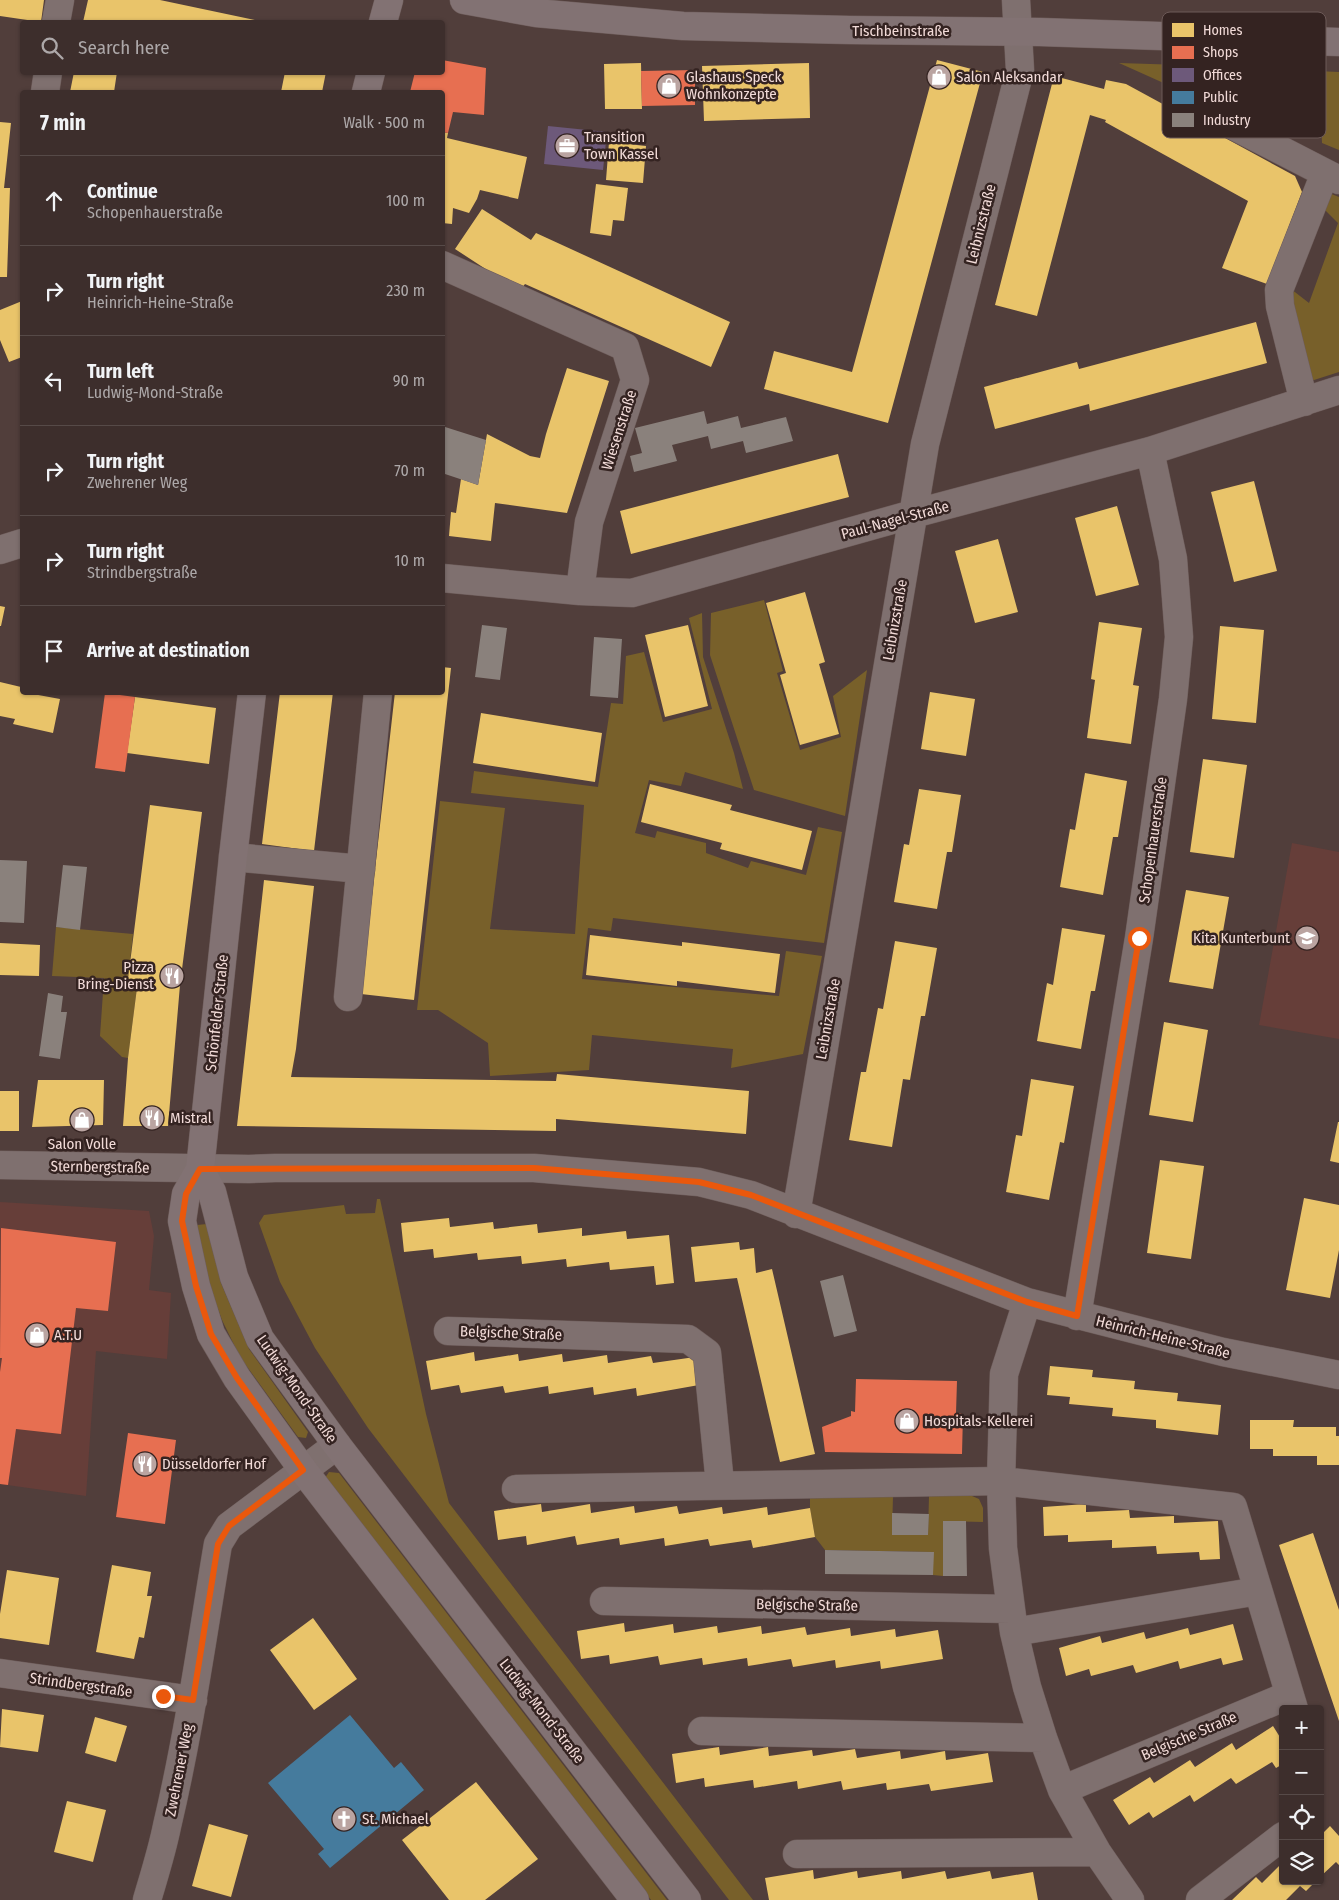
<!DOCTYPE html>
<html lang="en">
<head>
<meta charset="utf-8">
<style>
  body { margin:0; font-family:"Fira Sans Condensed",sans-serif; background:#483a38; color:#f1f3f6 }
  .controls { position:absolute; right:15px; bottom:15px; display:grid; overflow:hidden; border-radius:5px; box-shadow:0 1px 4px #0004 }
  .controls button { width:45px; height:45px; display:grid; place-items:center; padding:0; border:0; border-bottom:1px solid #564a48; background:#3d2e2c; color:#f1f3f6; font:25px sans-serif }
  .stop { position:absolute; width:15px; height:15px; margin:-11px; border:4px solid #ea580c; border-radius:50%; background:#fff }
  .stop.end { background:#ea580c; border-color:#fff; box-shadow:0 1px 5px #0008 }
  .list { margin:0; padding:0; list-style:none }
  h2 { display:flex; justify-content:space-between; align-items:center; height:65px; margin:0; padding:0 20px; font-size:21px }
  h2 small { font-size:16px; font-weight:400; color:#ada8a9 }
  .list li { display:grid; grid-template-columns:32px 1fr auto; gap:15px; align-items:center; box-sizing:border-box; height:90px; padding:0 20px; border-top:1px solid #564a48 }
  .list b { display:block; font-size:19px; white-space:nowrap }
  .list p { margin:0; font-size:16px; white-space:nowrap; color:#ada8a9 }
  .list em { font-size:16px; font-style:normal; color:#ada8a9 }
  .icon { flex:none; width:28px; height:28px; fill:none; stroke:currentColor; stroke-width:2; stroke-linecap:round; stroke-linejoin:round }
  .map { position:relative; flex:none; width:1339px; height:1900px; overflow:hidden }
  .search { position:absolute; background:#3d2e2c; box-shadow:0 1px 4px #0004; left:20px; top:20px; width:425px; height:55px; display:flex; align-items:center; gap:12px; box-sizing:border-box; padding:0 18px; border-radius:5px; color:#ada8a9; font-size:19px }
  .panel { position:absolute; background:#3d2e2c; box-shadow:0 1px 4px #0004; left:20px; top:90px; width:425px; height:605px; border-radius:5px }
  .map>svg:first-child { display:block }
  .built { fill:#663e39 }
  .green { fill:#78602a }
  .homes { fill:#e9c46a }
  .shops { fill:#e76f51 }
  .offices { fill:#6d597a }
  .public { fill:#457b9d }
  .industry { fill:#8a817c }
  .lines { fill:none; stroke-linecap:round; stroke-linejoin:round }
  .minor-casing { stroke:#6e5d5b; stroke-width:29 }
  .secondary-casing { stroke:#6e5d5b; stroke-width:29 }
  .minor { stroke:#7f706f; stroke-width:28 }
  .secondary { stroke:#827273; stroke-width:28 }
  .route { stroke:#ea580c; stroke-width:6 }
  .labels { text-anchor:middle; stroke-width:5; stroke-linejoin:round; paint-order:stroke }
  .street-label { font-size:15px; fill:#f2dbd8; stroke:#342321 }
  .poi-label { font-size:15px; fill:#f2dbd8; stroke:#342321; text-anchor:start }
  .key { fill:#342321; stroke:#6d5a58; stroke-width:1 }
  .key-label { font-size:14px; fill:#f2dbd8 }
</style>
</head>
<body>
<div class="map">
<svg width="1339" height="1900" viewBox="0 0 1339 1900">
  <rect width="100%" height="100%" fill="#513e3b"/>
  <path class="built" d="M1292 843 1339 852V1039L1259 1025Z
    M0 1202 149 1211 154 1236 149 1290 171 1293 167 1359 96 1351 86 1496 0 1484Z"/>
  <path class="green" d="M1119 63 1214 66 1221 64 1228 67 1339 72V150L1322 143 1321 117 1241 84 1240 93 1227 106 1226 111Z
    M1329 193 1339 197V372L1314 380 1310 379 1288 296 1291 289 1309 303 1338 223 1323 208Z
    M764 600 783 671 777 673 800 750 841 737 833 696 867 670 845 816 754 790 710 655 711 613Z
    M702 613 703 657 734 753 743 789 685 772 681 786 649 780 635 833 655 838 657 831 706 843V853L748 868 751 861 806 875 818 827 842 832 824 943 613 918 611 931 588 928 582 979 779 996 786 951 822 956 803 1054 731 1068 733 1049 592 1035 589 1070 490 1076 488 1043 438 1010H417L440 801 505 808 490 929 575 934 584 805 471 793 474 771 598 787 611 703 623 704 626 656 644 652 663 722 712 709 689 618Z
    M56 927 133 934 128 979 138 980 128 1058 122 1057 100 1036 104 978 52 976Z
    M377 1199H380L426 1414 449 1503 753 1900H729L368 1428 315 1348 280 1282 259 1223 264 1215 344 1205 346 1214 375 1213Z
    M207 1224 221 1283 249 1349 308 1432 306 1438 298 1437 240 1357 222 1320 210 1287 197 1225Z
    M329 1472 339 1473 667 1900H651L325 1478Z
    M810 1495 893 1496 892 1535H928L929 1496H972L979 1499 983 1508V1522L943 1521V1576L933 1575V1552L825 1550 815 1537 810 1508Z"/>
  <path class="homes" d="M0 0H44L41 22 0 16Z
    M88 0H160L264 22H83Z
    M937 60 983 72 888 423 764 389 774 351 852 372Z
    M641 63 642 109H605L604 64Z
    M809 63 810 118 704 121 702 66Z
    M74 72H117L114 92H70Z
    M285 72H326L322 92H281Z
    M1054 76 1104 89 1106 80 1126 84 1295 176 1302 192 1267 284 1222 268 1248 201 1105 122 1106 120 1090 115 1037 316 995 305Z
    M0 122 11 123 4 188H10L7 277H0Z
    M442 132 448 133 447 138 527 157 518 199 480 190 477 199 469 213 453 208 452 224 442 223Z
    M609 142 646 146 643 183 606 180Z
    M596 184 628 188 624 221 613 220 611 236 590 233Z
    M482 209 531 240 536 233 730 322 711 367 525 284 521 289 504 281 455 249Z
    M22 301V357L9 362 0 340V310Z
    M1256 322 1267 363 1090 411 1089 404 995 429 984 387 1077 362 1079 369Z
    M567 368 609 381 567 513 495 503 491 541 449 536 451 512 456 513 461 479 478 485 487 434 530 456 540 458 546 434Z
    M838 454 849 497 631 554 620 511Z
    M1254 481 1277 571 1234 582 1211 492Z
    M1117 506 1139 585 1096 596 1075 518Z
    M998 539 1018 612 975 623 955 551Z
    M805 592 825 662 819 664 839 734 800 745 780 675 786 673 766 603Z
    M0 606 5 607 1 626H0Z
    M1099 622 1142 628 1133 685 1139 686 1131 744 1087 738 1095 680 1091 679Z
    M688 625 708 706 665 717 645 635Z
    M1220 626 1264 630 1256 723 1212 719Z
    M442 667 451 668 414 1000 361 994 395 692H442Z
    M0 682 21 687 20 690 22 692 60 699 53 733 13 724 15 719 0 716Z
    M280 692H333L314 851 262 844Z
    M930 692 975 699 966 756 921 749Z
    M135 697 216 708 209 764 127 753Z
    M481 713 602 733 595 782 473 763Z
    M1203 759 1247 765 1234 858 1190 852Z
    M1085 773 1127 781 1118 837H1113L1103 895 1060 887 1070 829 1075 830Z
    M650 784 732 805 730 810 812 831 802 870 720 849 722 843 641 822Z
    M919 789 961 795 952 852H947L937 909 894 902 904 844 909 845Z
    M150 805 202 812 180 985 168 1126H123L128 1058 138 980 128 979Z
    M264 880 314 886 296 1049 291 1077 556 1081 557 1074 749 1091 746 1134 556 1119V1131L237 1126Z
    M1186 890 1229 897 1213 989 1169 982Z
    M1062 928 1105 935 1095 991H1091L1081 1049 1037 1041 1047 983 1053 985Z
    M590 935 682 946V942L780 954 775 993 677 981V986L586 975Z
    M895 941 937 948 925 1016H921L910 1080 903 1079 892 1147 849 1140 861 1072H866L878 1008 883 1009Z
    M0 943 40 945 39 976 0 975Z
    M1164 1022 1208 1030 1193 1122 1149 1115Z
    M1031 1079 1074 1086 1064 1143 1060 1142 1049 1200 1006 1192 1016 1135 1022 1136Z
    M38 1080H104L103 1125 32 1127Z
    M0 1091H19V1131H0Z
    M1338 1122H1339V1163L1330 1161Z
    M1160 1160 1204 1166 1191 1259 1147 1253Z
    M1304 1198 1339 1205V1250L1330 1298 1286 1290Z
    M449 1218 450 1227 493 1222 494 1229 537 1224 538 1233 582 1228V1236L626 1231 627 1239 669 1235 674 1283 656 1285 654 1266 610 1270 609 1262 567 1267 566 1259 522 1264 521 1256 478 1260 477 1253 434 1258 433 1249 404 1252 401 1223Z
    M739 1242 740 1250 754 1248 756 1273 772 1269 815 1454 780 1462 737 1278 695 1282 691 1247Z
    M474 1352 475 1361 518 1354 519 1361 562 1354 563 1362 607 1355 608 1363 651 1356 653 1363 695 1357 699 1385 637 1396 636 1388 594 1395 593 1387 549 1394 548 1386 505 1393 503 1386 461 1393 459 1385 431 1390 426 1361Z
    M1050 1366 1093 1370 1092 1377 1135 1381 1134 1389 1178 1393 1177 1401 1221 1405 1218 1435 1156 1428V1420L1112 1416 1113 1408 1069 1404 1070 1397 1047 1395Z
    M1250 1420H1294L1293 1427H1336V1436H1339V1465H1317V1456H1273V1449H1250Z
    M541 1504 542 1512 590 1504 591 1513 634 1506 635 1513 677 1506 679 1514 722 1507 723 1514 767 1507 768 1515 810 1508 815 1537 753 1548 751 1540 710 1546 708 1539 665 1546 664 1538 620 1545 619 1538 577 1545 575 1536 527 1545 526 1536 498 1540 494 1511Z
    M1086 1504V1512L1129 1510 1130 1518 1174 1516V1523L1218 1521 1220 1559 1200 1560 1199 1552 1157 1554 1156 1546 1112 1548V1540L1068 1542V1535L1044 1536 1043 1507Z
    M1313 1533 1339 1610V1721L1279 1545Z
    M112 1565 151 1572 147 1596H152L144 1638 139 1637 134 1659 96 1652Z
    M7 1570 59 1578 49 1645 0 1638V1614Z
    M313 1618 357 1679 314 1710 270 1650Z
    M624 1623 625 1632 673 1624 674 1633 717 1626 718 1633 761 1626 762 1634 805 1627 807 1635 850 1628 851 1636 895 1629 896 1637 938 1630 943 1659 881 1669 880 1661 836 1668 835 1660 793 1667 791 1659 748 1666 747 1658 703 1665 702 1658 660 1665 658 1656 610 1664 609 1655 581 1659 577 1631Z
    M1233 1624 1243 1660 1223 1665 1221 1658 1180 1669 1178 1661 1136 1673 1133 1665 1091 1676 1089 1669 1066 1676 1059 1648 1100 1636 1102 1643 1144 1632 1146 1639 1188 1628 1190 1635Z
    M2 1709 44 1715 38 1752 0 1747Z
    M95 1717 127 1726 116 1762 85 1753Z
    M1273 1726 1283 1742V1764L1276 1768 1272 1762 1236 1784 1231 1778 1194 1802 1190 1795 1153 1818 1149 1812 1129 1825 1113 1800 1150 1777 1154 1783 1190 1760 1195 1767 1232 1743 1236 1750Z
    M719 1747 720 1755 768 1747 769 1756 812 1750 813 1756 855 1749 857 1758 900 1751 901 1759 945 1751 946 1760 988 1753 993 1782 931 1791 929 1784 887 1790 886 1783 843 1790 841 1781 798 1789 797 1781 754 1788 753 1780 705 1787 704 1778 676 1783 672 1754Z
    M476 1782 538 1859 485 1900H449L402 1840Z
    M67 1801 106 1810 93 1862 54 1852Z
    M209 1824 248 1835 231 1897 192 1886Z
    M1330 1826 1339 1836V1865L1336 1862 1320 1877V1836Z
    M1283 1862V1881H1316L1306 1891 1300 1886 1286 1900H1232L1256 1877 1262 1883Z
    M813 1870 814 1879 857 1871 858 1878 901 1871 902 1879 945 1871 947 1879 990 1871 992 1879 1033 1872 1038 1900H769L765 1878Z"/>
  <path class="shops" d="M442 60 486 68 484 115 453 112 448 133 442 132V92H410L415 72H442Z
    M695 70V105L642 106 641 71Z
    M105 693 135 697 125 772 95 768Z
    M1 1228 116 1242 108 1311 76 1308 61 1434 16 1429 8 1485 0 1484V1372L2 1358H0Z
    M856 1379 957 1381 956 1413 963 1414 962 1454 825 1452 822 1427 851 1416V1411L855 1412Z
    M128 1433 176 1440 165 1524 116 1517Z"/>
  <path class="offices" d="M548 126 607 132 603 170 544 164Z"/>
  <path class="public" d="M350 1715 394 1768 401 1762 424 1790 330 1868 318 1854 324 1849 268 1783Z"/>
  <path class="industry" d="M704 411 707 424 738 416 741 428 786 417 793 441 746 453 743 441 711 449 708 436 672 445 677 461 634 472 630 456 642 453 635 428Z
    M442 426 486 440 478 485 442 473Z
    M482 625 507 628 500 680 475 677Z
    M594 637 622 639 618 698 590 696Z
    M0 860 27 861 24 923 0 922Z
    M63 865 87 867 80 930 56 927Z
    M48 993 63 996 61 1012H67L60 1059 39 1056Z
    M843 1275 857 1331 834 1337 820 1281Z
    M892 1513 929 1514 928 1535H892Z
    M943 1521H966L967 1576H943Z
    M825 1550 934 1552 933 1575 825 1574Z"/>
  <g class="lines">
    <defs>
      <path id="minor" d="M56 22 60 0
        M45 92 48 72
        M1187 102 1339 180
        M442 265 625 347 635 380 589 522 580 591
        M1304 402 1280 306 1279 290 1325 173
        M0 550 22 543
        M442 578 580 591 632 593 913 514 1150 451 1339 390
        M233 857 361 869
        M348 997 378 692
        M0 1165 249 1169 275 1168H534L699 1182 751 1195 1027 1302 1223 1352 1339 1375
        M796 1214 925 444 1020 70 1016 0
        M1027 1302 1004 1374 1001 1481 1003 1548 1014 1632 1027 1687 1043 1738 1062 1790 1097 1852 1130 1900
        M1077 1316 1139 938 1173 699 1179 637 1173 559 1150 451
        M448 1331 688 1339 707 1353 720 1484
        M516 1489 1001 1481 1233 1507 1294 1709
        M604 1601 1010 1609
        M1014 1632 1258 1591
        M0 1673 193 1700
        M702 1731 1043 1738
        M1062 1790 1289 1695
        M797 1854 1097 1852
        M147 1900C154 1876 162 1851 167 1826 189 1733 202 1639 218 1544L229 1526 337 1445
        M1200 1900 1283 1836"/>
      <path id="secondary" d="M464 0 536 13 683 26 850 30 1040 32 1339 42
        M383 22 389 0
        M366 92 371 72
        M252 692 233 857 200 1169 186 1194 182 1221 196 1286 211 1334 237 1378 303 1470 635 1900
        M200 1169 212 1192 234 1277 260 1339 337 1445 687 1900"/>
    </defs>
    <use href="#minor" class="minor-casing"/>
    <use href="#secondary" class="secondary-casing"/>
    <use href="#minor" class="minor"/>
    <use href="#secondary" class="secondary"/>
  </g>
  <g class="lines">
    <path class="route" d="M163 1696 193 1700 218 1544 229 1526 303 1470 237 1378 211 1334 196 1286 182 1221 186 1194 200 1169 534 1168 699 1182 751 1195 1027 1302 1077 1316 1139 938"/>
  </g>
  <defs>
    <symbol id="shop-disc" viewBox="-11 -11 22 22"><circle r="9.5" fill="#baa4a1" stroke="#342321"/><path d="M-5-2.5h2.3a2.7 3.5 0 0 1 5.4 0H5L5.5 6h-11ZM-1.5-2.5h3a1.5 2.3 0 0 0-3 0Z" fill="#fff"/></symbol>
    <symbol id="office-disc" viewBox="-11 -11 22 22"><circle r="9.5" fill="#baa4a1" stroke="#342321"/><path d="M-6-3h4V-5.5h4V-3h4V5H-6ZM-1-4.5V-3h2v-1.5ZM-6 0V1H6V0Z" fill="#fff"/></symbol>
    <symbol id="school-disc" viewBox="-11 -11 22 22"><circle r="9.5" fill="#baa4a1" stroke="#342321"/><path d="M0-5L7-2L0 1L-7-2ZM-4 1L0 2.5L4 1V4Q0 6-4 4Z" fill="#fff"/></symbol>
    <symbol id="restaurant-disc" viewBox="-11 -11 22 22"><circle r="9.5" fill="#baa4a1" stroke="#342321"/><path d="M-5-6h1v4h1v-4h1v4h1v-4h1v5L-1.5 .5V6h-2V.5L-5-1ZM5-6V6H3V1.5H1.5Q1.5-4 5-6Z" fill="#fff"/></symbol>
    <symbol id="church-disc" viewBox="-11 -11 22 22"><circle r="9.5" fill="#baa4a1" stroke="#342321"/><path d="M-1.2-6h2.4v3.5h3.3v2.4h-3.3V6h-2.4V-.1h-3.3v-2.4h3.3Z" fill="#fff"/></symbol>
  </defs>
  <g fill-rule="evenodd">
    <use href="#shop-disc" x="925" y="63" width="28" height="28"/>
    <use href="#shop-disc" x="655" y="72" width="28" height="28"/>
    <use href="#office-disc" x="553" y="132" width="28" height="28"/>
    <use href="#school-disc" x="1293" y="924" width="28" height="28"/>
    <use href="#restaurant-disc" x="158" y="962" width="28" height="28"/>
    <use href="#restaurant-disc" x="138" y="1104" width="28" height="28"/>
    <use href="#shop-disc" x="68" y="1106" width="28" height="28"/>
    <use href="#shop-disc" x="23" y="1321" width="28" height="28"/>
    <use href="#shop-disc" x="893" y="1407" width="28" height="28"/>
    <use href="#restaurant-disc" x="131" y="1450" width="28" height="28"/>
    <use href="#church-disc" x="330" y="1805" width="28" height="28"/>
  </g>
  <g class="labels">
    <g class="street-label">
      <text x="901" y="36">Tischbeinstraße</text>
      <text transform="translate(981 224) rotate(-76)" y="5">Leibnizstraße</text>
      <text transform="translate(619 430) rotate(-72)" y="5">Wiesenstraße</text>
      <text transform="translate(895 520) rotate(-15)" y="5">Paul-Nagel-Straße</text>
      <text transform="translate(895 620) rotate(-80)" y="5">Leibnizstraße</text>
      <text transform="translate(1153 840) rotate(-82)" y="5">Schopenhauerstraße</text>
      <text transform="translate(217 1013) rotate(-84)" y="5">Schönfelder Straße</text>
      <text transform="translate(828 1019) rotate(-80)" y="5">Leibnizstraße</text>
      <text transform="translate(100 1167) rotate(1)" y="5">Sternbergstraße</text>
      <text transform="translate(511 1333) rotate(2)" y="5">Belgische Straße</text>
      <text transform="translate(1163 1337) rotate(14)" y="5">Heinrich-Heine-Straße</text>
      <text transform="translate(297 1389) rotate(55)" y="5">Ludwig-Mond-Straße</text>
      <text transform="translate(807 1605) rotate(1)" y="5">Belgische Straße</text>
      <text transform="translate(81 1685) rotate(8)" y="5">Strindbergstraße</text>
      <text transform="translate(542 1711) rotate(52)" y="5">Ludwig-Mond-Straße</text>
      <text transform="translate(1189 1736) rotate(-23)" y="5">Belgische Straße</text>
      <text transform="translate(179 1770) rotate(-79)" y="5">Zwehrener Weg</text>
    </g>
    <g class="poi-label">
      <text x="686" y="82">Glashaus Speck<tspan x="686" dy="17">Wohnkonzepte</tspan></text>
      <text x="956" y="82">Salon Aleksandar</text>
      <text x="584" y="142">Transition<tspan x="584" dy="17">Town Kassel</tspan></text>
      <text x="1290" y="943" text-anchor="end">Kita Kunterbunt</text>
      <text x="154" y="972" text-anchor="end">Pizza<tspan x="154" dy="17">Bring-Dienst</tspan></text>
      <text x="170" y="1123">Mistral</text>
      <text x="82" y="1149" text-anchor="middle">Salon Volle</text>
      <text x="54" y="1340">A.T.U</text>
      <text x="924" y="1426">Hospitals-Kellerei</text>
      <text x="162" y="1469">Düsseldorfer Hof</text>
      <text x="362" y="1824">St. Michael</text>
    </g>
  </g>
  <rect x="1162" y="12" width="164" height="126" rx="8" class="key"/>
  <rect x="1172" y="23" width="22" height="14" fill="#e9c46a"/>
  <rect x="1172" y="46" width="22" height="13" fill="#e76f51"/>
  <rect x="1172" y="68" width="22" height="14" fill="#6d597a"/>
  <rect x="1172" y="91" width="22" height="13" fill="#457b9d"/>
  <rect x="1172" y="113" width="22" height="14" fill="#8a817c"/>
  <g class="key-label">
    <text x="1203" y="35">Homes</text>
    <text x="1203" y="57">Shops</text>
    <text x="1203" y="80">Offices</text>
    <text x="1203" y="102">Public</text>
    <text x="1203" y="125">Industry</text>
  </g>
</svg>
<div class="controls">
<button>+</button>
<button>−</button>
<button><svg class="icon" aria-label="locate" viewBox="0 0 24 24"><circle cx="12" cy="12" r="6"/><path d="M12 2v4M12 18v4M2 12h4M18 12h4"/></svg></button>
<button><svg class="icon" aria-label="layers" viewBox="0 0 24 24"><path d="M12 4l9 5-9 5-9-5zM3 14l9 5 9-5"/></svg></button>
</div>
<div class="stop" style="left:1139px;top:938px"></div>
<div class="stop end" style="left:163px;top:1696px"></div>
<div class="search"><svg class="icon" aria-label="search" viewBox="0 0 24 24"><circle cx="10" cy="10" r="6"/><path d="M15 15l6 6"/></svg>Search here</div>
<section class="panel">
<h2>7 min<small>Walk · 500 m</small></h2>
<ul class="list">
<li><svg class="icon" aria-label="ahead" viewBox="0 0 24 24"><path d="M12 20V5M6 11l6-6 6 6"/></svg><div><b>Continue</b><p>Schopenhauerstraße</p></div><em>100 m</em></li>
<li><svg class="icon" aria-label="right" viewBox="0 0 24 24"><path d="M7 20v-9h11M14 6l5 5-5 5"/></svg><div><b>Turn right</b><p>Heinrich-Heine-Straße</p></div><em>230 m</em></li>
<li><svg class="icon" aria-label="left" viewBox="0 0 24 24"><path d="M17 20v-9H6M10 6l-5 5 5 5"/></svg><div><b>Turn left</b><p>Ludwig-Mond-Straße</p></div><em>90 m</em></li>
<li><svg class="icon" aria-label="right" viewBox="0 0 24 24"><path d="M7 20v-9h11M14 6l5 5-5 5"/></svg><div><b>Turn right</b><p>Zwehrener Weg</p></div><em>70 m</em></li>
<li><svg class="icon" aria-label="right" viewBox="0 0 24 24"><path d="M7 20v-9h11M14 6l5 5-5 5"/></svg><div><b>Turn right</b><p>Strindbergstraße</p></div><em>10 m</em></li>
<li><svg class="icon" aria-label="arrive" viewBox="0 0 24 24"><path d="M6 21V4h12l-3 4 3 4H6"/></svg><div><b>Arrive at destination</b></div></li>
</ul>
</section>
</div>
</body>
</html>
